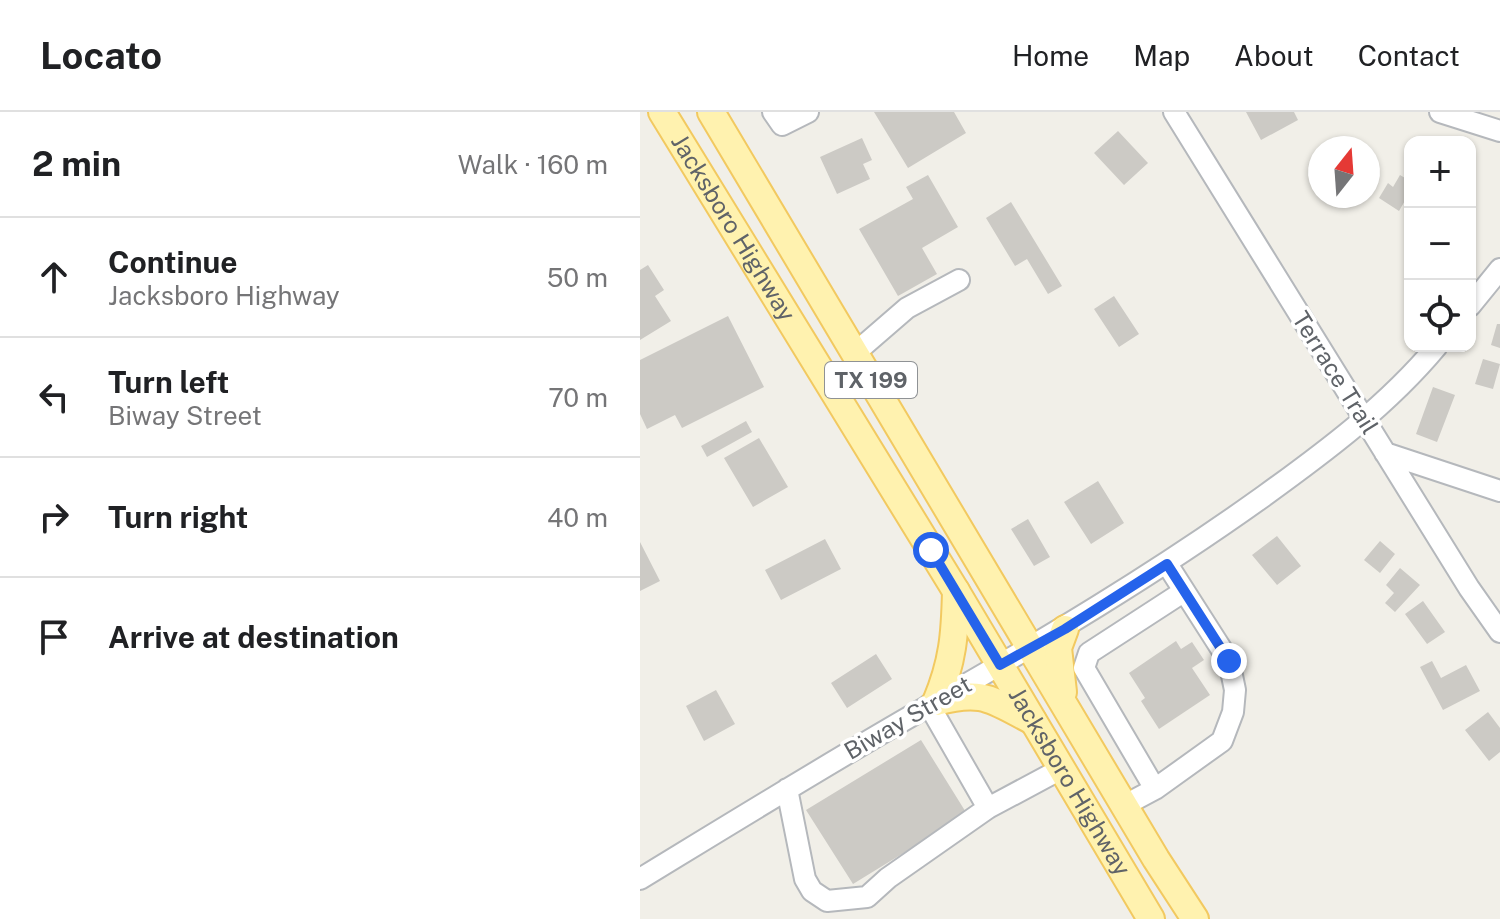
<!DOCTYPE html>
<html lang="en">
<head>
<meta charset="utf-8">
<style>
  body { margin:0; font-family:"Public Sans",sans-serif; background:#f6f6f6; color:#202124 }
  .controls { position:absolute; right:24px; top:24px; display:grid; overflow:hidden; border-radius:16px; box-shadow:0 2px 6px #0004 }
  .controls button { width:72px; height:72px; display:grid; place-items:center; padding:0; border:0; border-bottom:2px solid #e0e0e0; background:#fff; color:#202124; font:40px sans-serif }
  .compass { position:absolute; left:668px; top:24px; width:72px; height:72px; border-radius:50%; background:#fff; box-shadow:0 2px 6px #0004; rotate:17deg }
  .stop { position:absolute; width:24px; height:24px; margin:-18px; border:6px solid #2563eb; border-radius:50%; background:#fff }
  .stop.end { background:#2563eb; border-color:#fff; box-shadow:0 2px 8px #0008 }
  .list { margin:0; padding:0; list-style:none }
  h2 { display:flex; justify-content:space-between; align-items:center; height:104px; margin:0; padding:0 32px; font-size:34px }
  h2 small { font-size:26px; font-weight:400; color:#757577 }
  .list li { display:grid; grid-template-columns:52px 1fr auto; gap:24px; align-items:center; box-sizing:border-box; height:120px; padding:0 32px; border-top:2px solid #e0e0e0 }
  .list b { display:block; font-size:30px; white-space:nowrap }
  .list p { margin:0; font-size:26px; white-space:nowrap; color:#757577 }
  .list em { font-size:26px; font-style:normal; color:#757577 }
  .icon { flex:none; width:44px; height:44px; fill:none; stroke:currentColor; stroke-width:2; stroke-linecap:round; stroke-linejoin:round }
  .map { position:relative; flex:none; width:860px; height:807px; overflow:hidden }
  header { display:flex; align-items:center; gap:48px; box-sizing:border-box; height:112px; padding:0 40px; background:#fff; border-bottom:2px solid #e0e0e0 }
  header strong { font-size:38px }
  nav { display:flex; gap:44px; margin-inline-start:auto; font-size:28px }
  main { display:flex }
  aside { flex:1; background:#fff }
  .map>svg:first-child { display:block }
  .building { fill:#cccac5 }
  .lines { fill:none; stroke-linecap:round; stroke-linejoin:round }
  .minor-casing { stroke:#b5b8bc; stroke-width:24 }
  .major-casing { stroke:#f2c960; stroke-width:30 }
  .minor { stroke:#fff; stroke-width:20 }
  .major { stroke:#fff2af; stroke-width:26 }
  .route { stroke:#2563eb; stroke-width:10 }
  .labels { text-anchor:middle; stroke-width:7; stroke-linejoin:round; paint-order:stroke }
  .shield { fill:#fff; stroke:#8f9295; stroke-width:2 }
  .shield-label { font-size:22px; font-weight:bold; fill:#5f6368 }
  .street-label { font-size:24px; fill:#5f6368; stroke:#fff }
</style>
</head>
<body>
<header>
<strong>Locato</strong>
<nav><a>Home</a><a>Map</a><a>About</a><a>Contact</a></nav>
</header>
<main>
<aside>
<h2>2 min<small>Walk · 160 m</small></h2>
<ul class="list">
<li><svg class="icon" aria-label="ahead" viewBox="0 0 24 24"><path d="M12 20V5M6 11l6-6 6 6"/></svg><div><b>Continue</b><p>Jacksboro Highway</p></div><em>50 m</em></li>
<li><svg class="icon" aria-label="left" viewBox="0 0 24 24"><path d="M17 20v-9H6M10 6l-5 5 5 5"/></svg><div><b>Turn left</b><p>Biway Street</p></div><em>70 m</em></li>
<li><svg class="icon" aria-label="right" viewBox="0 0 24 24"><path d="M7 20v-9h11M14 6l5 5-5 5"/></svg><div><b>Turn right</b></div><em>40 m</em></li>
<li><svg class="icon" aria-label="arrive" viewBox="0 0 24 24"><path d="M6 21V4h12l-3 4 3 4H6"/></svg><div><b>Arrive at destination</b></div></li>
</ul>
</aside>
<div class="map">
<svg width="860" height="807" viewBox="0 0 860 807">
  <rect width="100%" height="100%" fill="#f1efe8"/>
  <path class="building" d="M234 0H314L326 21 268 56Z
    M606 0H654L658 8 621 28Z
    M478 19 508 51 484 73 454 41Z
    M222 26 232 48 223 52 230 67 197 82 180 45Z
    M288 63 318 115 282 136 297 162 258 184 219 117 273 87 266 75Z
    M760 63 770 69V80L759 99 739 86 748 71 753 75Z
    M371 90 422 174 408 182 387 147 375 154 346 106Z
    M8 153 24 178 15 184 31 209 0 228V158Z
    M474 184 499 222 479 235 454 197Z
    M88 204 124 275 42 316 35 303 7 317 0 302V248Z
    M857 212H860V236L851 233Z
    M843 247 860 252 853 277 835 272Z
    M793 275 815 283 797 330 776 322Z
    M106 309 112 320 67 345 61 334Z
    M119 326 148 375 113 395 84 346Z
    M458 369 484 411 451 432 424 390Z
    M388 407 410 445 394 454 371 417Z
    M637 424 661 454 637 473 612 443Z
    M185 427 201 457 141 488 125 458Z
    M740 429 755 442 740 461 724 448Z
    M0 430 20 469 0 479Z
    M760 456 780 473 755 500 745 491 754 481 746 473Z
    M783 489 805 520 787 532 765 502Z
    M536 529 541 537 552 530 564 548 552 556 570 583 519 617 501 589 505 586 489 561Z
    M236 542 252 567 207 596 191 571Z
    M792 549 801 566 826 553 840 579 803 598 780 555Z
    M76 578 95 612 64 629 46 594Z
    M848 600 860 616V640L849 649 825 618Z
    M281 628 327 702 213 772 166 698Z"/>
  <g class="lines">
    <defs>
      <path id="minor" d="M133 0 142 13 168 0
        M534 0 829 476 860 520
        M800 0 860 19
        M830 194 860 157
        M215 241 267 196 319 168
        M745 341 860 379
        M289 593 348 696
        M147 677 165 767 172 779 187 789 227 785 248 766 348 696 421 657
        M515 677 444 556 449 541 543 480
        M485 693 515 677 582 629 593 600 595 578 589 549 527 452
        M0 767C95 709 189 651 285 596 401 530 515 462 624 384 685 340 748 293 797 234"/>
      <g id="major">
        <path id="s1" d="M22 0 316 479 511 807"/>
        <path d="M71 0 516 747 555 807"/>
        <path d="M423 580 418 536 425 517"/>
        <path d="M296 590C313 550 315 522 316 479"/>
        <path d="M296 590C344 577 351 588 393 609"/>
      </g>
    </defs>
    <use href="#minor" class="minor-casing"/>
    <use href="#major" class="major-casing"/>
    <use href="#minor" class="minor"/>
    <use href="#major" class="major"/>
  </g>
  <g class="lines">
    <path class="route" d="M291 438 360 553 425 517 527 452 589 549"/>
  </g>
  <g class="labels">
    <rect class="shield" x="185" y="250" width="92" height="36" rx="6"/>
    <g class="shield-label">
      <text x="231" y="276">TX 199</text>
    </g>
    <g class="street-label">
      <text dy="8" stroke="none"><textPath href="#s1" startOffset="136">Jacksboro Highway</textPath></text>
      <text transform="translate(695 261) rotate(58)" y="8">Terrace Trail</text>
      <text transform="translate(268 606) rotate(-30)" y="8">Biway Street</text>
      <text dy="8" stroke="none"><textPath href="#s1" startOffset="784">Jacksboro Highway</textPath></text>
    </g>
  </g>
</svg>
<div class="controls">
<button>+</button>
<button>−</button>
<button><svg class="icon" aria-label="locate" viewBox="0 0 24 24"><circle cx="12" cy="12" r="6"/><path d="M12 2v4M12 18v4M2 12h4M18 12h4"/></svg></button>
</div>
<svg class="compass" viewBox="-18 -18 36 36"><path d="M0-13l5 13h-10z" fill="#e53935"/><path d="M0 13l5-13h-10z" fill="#757577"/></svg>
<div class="stop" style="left:291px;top:438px"></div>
<div class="stop end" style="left:589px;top:549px"></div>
</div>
</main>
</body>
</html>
